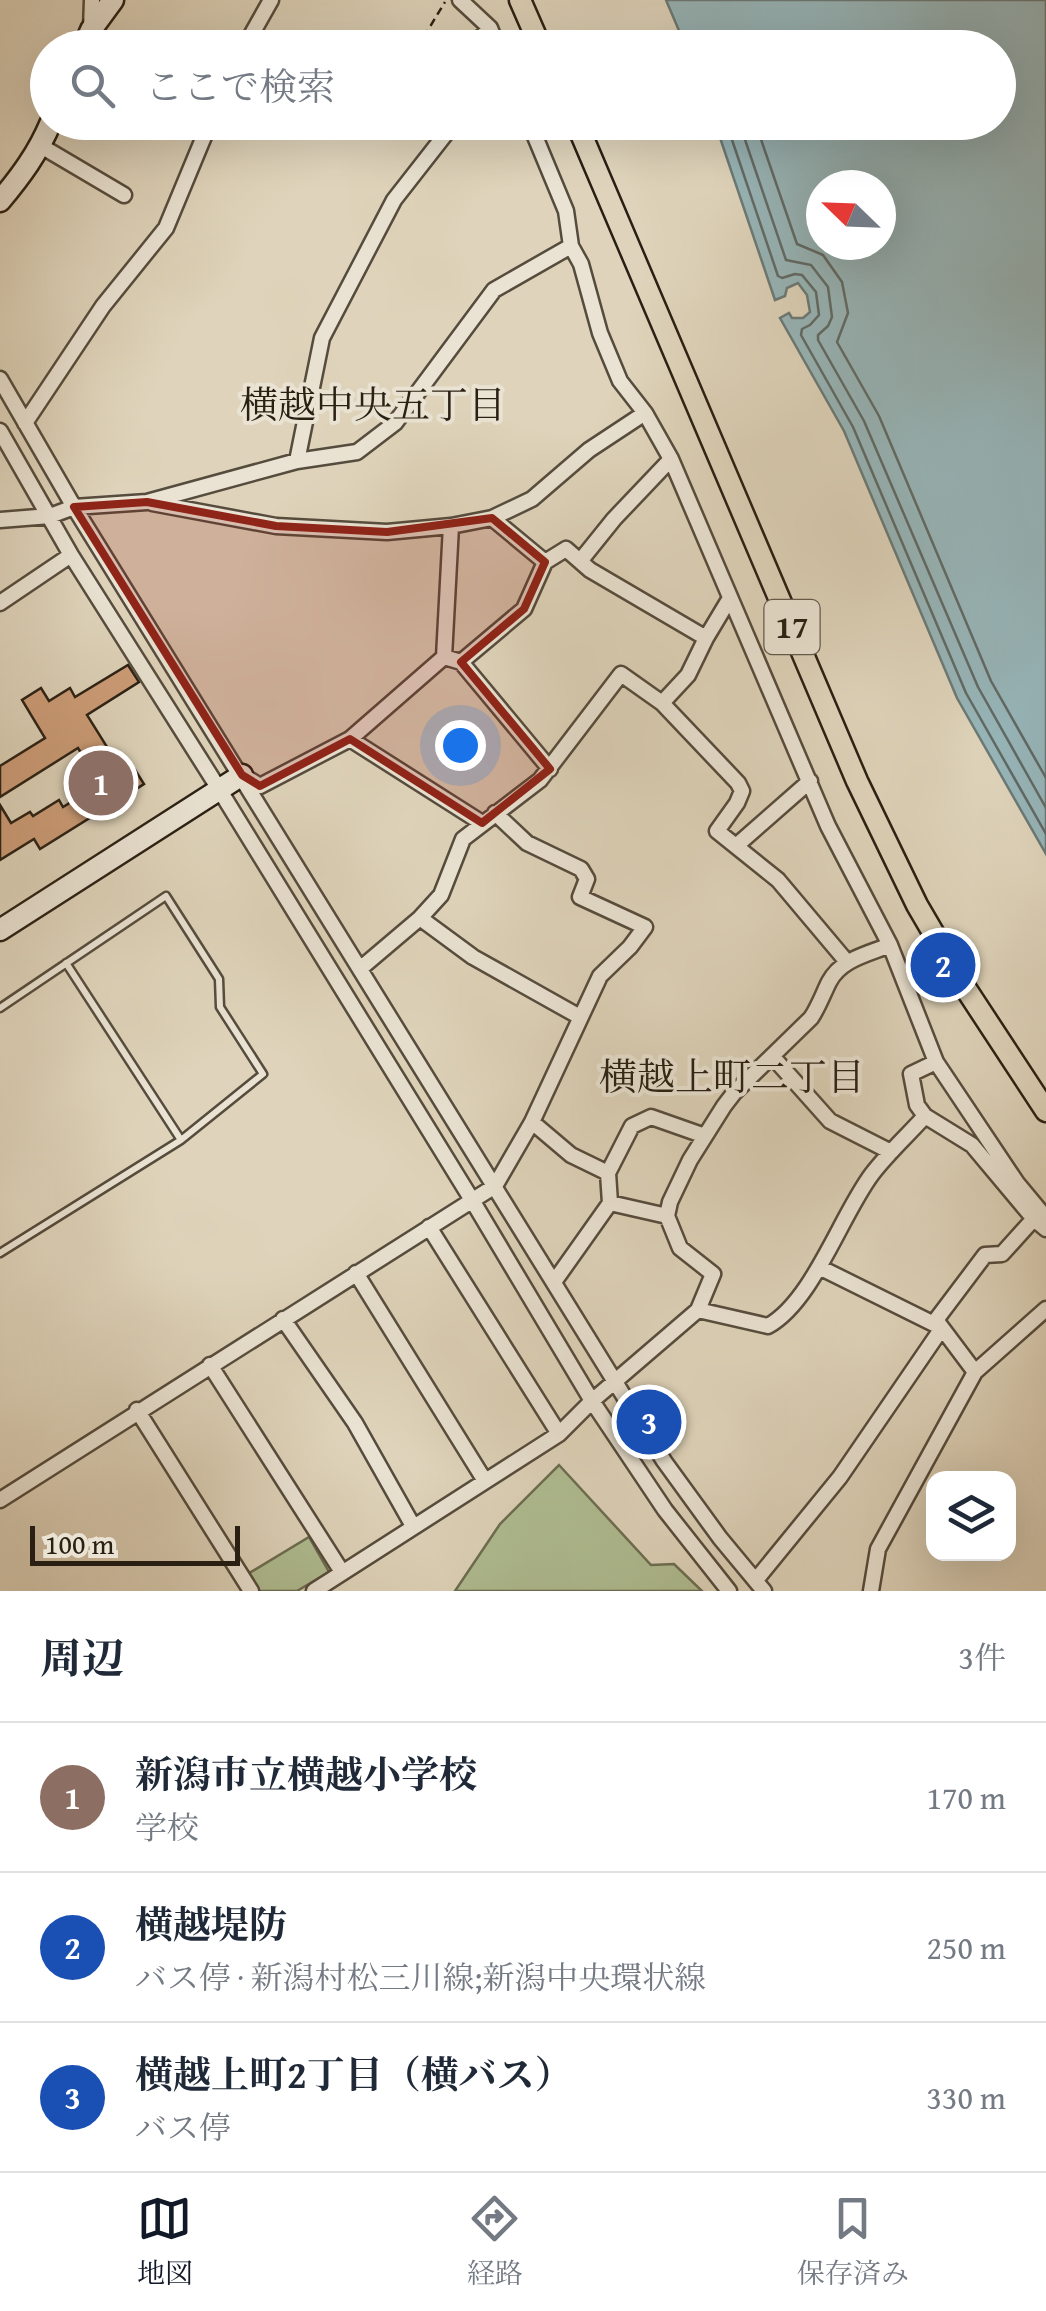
<!DOCTYPE html>
<html lang="ja">
<head>
<meta charset="utf-8">
<style>
  body { margin:0; font-family:"Gentium Book Plus","Noto Serif JP",serif; background:#f2f2f3; color:#1f2937 }
  .controls { position:absolute; right:30px; bottom:30px; display:grid; overflow:hidden; border-radius:20px; box-shadow:0 10px 40px #0002 }
  .controls button { width:90px; height:90px; display:grid; place-items:center; padding:0; border:0; border-bottom:2px solid #e0e1e3; background:#fff; color:#1f2937; font:50px sans-serif }
  .compass { position:absolute; left:806px; top:170px; width:90px; height:90px; border-radius:50%; background:#fff; box-shadow:0 10px 40px #0002; rotate:293deg }
  .scale { position:absolute; left:30px; bottom:25px; width:210px; box-sizing:border-box; padding-left:10px; border:5px solid #291f13; border-top:0; font-size:28px; line-height:35px; white-space:nowrap; color:#291f13; -webkit-text-stroke:8px #eae3d3; paint-order:stroke }
  .you { position:absolute; left:460px; top:745px; width:35px; height:35px; margin:-25px; border:8px solid #fff; border-radius:50%; background:#1a73e8; box-shadow:0 0 0 15px #1a73e833 }
  .badge { display:grid; place-items:center; width:65px; height:65px; border-radius:50%; background:#111827; color:#fff; font-size:32px; font-weight:700 }
  .pin { position:absolute; translate:-50% -50%; border:5px solid #fff; box-shadow:0 2px 10px #0006 }
  .list { margin:0; padding:0; list-style:none }
  h2 { display:flex; justify-content:space-between; align-items:center; height:130px; margin:0; padding:0 40px; font-size:42px }
  h2 small { font-size:32px; font-weight:400; color:#747a83 }
  .list li { display:grid; grid-template-columns:65px 1fr auto; gap:30px; align-items:center; box-sizing:border-box; height:150px; padding:0 40px; border-top:2px solid #e0e1e3 }
  .list b { display:block; font-size:38px; white-space:nowrap }
  .list p { margin:0; font-size:32px; white-space:nowrap; color:#747a83 }
  .list em { font-size:32px; font-style:normal; color:#747a83 }
  .icon { flex:none; width:55px; height:55px; fill:none; stroke:currentColor; stroke-width:2; stroke-linecap:round; stroke-linejoin:round }
  .map { position:relative; flex:none; width:1046px; height:1591px; overflow:hidden }
  .search { position:absolute; background:#fff; box-shadow:0 10px 40px #0002; left:30px; right:30px; top:30px; height:110px; display:flex; align-items:center; gap:25px; box-sizing:border-box; padding:0 35px; border-radius:55px; color:#747a83; font-size:38px }
  .sheet { height:580px; background:#fff }
  nav { display:flex; justify-content:space-around; align-items:center; box-sizing:border-box; height:140px; border-top:2px solid #e0e1e3; background:#fff; font-size:28px; color:#747a83 }
  nav a { display:grid; justify-items:center; gap:5px }
  nav .on { color:#111827 }
  .map>svg:first-child { display:block }
  .green { fill:#afbd92; stroke:#6c6e52; stroke-width:2.5 }
  .water { fill:#97b6ba; stroke:#6b7a77; stroke-width:2.5; fill-rule:evenodd }
  .lines { fill:none; stroke-linecap:round; stroke-linejoin:round }
  .shore { stroke:#606a66; stroke-width:2.5 }
  .building { fill:#cd9d78; stroke:#291f13; stroke-width:2.5 }
  .lane-casing { stroke:#564c3d; stroke-width:11 }
  .street-casing { stroke:#564c3d; stroke-width:19 }
  .secondary-casing { stroke:#291f13; stroke-width:25 }
  .primary-casing { stroke:#291f13; stroke-width:25 }
  .path { stroke:#291f13; stroke-width:2.5; stroke-dasharray:8 5; stroke-linecap:butt }
  .lane { stroke:#eae3d3; stroke-width:6 }
  .street { stroke:#eae3d3; stroke-width:14 }
  .secondary { stroke:#eae3d3; stroke-width:20 }
  .primary { stroke:#dfd4bb; stroke-width:20 }
  .marked { fill:#8f2418; fill-opacity:0.2; stroke:#8f2418; stroke-width:8; stroke-linejoin:round }
  .labels { text-anchor:middle; stroke-width:8; stroke-linejoin:round; paint-order:stroke }
  .shield { fill:#eae3d3; stroke:#635a4d; stroke-width:2.5 }
  .shield-label { font-size:32px; font-weight:bold; fill:#291f13 }
  .neighbourhood-label { font-size:38px; fill:#291f13; stroke:#eae3d3 }
</style>
</head>
<body>
<div class="map">
<svg width="1046" height="1591" viewBox="0 0 1046 1591">
  <rect width="100%" height="100%" fill="#dfd4bb"/>
  <filter id="stains"><feTurbulence type="fractalNoise" baseFrequency=".002" numOctaves="4"/><feColorMatrix values="0 0 0 0 .2 0 0 0 0 .09 0 0 0 0 .02 0 0 0 .5 -.17"/></filter>
  <radialGradient id="worn" r=".72"><stop offset=".6" stop-color="#630" stop-opacity="0"/><stop offset="1" stop-color="#630" stop-opacity=".3"/></radialGradient>
  <path class="green" d="M559 1465 651 1565 674 1564 702 1591H455L500 1524Z
    M309 1537 329 1572 297 1591H255L246 1575Z"/>
  <path class="water" d="M666 0H1046V854L957 698 844 431 780 318 789 313 792 318H803L810 312 807 295 798 283 787 288 785 296 775 300 715 123 998 122V48L686 47ZM821 185H881V245H821Z"/>
  <g class="lines">
    <path class="shore" d="M726 122 778 276 782 278 795 274 802 275 816 292 819 315 810 325 802 329 801 335 853 427 966 693 1046 834
      M739 122 786 260 811 265 828 287 832 317 828 326 818 335V340L864 421 978 687 1046 808
      M755 122 797 244 823 255 842 282 848 313 837 342 879 416 991 681 1046 778"/>
  </g>
  <path class="building" d="M128 665 139 682 87 715 122 771 132 765 144 784 40 849 34 839 0 860V805L11 823 30 812 33 816 59 800 63 807 100 784 78 748 0 797V766L45 738 22 700 41 688 49 701 70 688 75 697Z"/>
  <g class="lines">
    <defs>
      <path id="lane" d="M66 963 181 1140
        M0 1008 166 896 219 979 220 1007 263 1074 181 1140 0 1253"/>
      <path id="street" d="M460 0 490 28 498 48
        M91 29 92 0
        M244 48 271 0
        M471 48 490 28
        M529 122 566 211 571 246 581 264 600 333 620 381 645 413 671 459 828 826 890 945 936 1062 1017 1183 1046 1218
        M41 146 124 195
        M0 379 74 507 664 1461 720 1538 764 1591
        M25 423 103 306 166 228 210 122
        M0 431 71 555 219 789 472 1200 592 1401 665 1510 729 1591
        M297 461 357 452 395 423 494 290 571 246
        M152 503 276 526 387 532 451 526 492 518 532 499 589 450 645 413
        M492 518 545 562
        M0 520 50 516 74 507 147 502 297 461 322 338 394 200 455 122
        M581 560 614 519 671 459
        M0 603 71 555
        M444 657 451 526
        M461 662 550 769
        M662 703 738 783 742 791 737 803 717 831 778 880 847 962
        M350 739 482 823
        M247 778 260 786 350 739 444 657 461 662 524 609 545 562 566 549 590 570 706 638 730 598
        M736 846 810 781
        M420 918 473 957 580 1017
        M361 968 420 918 441 895 463 839 540 780 621 674 662 703 688 675 706 638
        M772 1056 830 1121 891 1152
        M936 1062 911 1074 917 1105 925 1116 972 1145 1034 1219 1046 1229
        M532 1122 571 1155 608 1173 610 1203 554 1282
        M608 1173 632 1126 651 1117 705 1136
        M610 1203 667 1216
        M429 1227 559 1434
        M356 1273 485 1481
        M698 1310 768 1326C813 1301 841 1215 872 1174 888 1153 908 1135 925 1116
        M283 1319 355 1423 413 1526
        M210 1365 342 1572
        M975 1372 936 1320 985 1255 1002 1254 1039 1213
        M137 1410 251 1591
        M0 1500 495 1186 532 1122 600 976 630 947 645 927 580 897 587 879 581 869 527 843 495 813
        M756 1580 840 1477 942 1328 819 1267
        M314 1591 559 1434 592 1401 698 1310 713 1274 680 1248 667 1216 670 1202 690 1160 724 1106 734 1093 811 1018C819 1006 823 994 829 982 841 959 868 954 890 945
        M871 1591 878 1549 975 1372 1046 1309"/>
      <path id="secondary" d="M83 48 91 30 113 0
        M0 201C21 176 38 153 51 122
        M0 930 242 775"/>
      <path id="primary" d="M520 0 541 48
        M576 122 857 781 917 905 966 989 1046 1111"/>
    </defs>
    <use href="#lane" class="lane-casing"/>
    <use href="#street" class="street-casing"/>
    <use href="#secondary" class="secondary-casing"/>
    <use href="#primary" class="primary-casing"/>
    <path class="path" d="M417 48 445 2"/>
    <use href="#lane" class="lane"/>
    <use href="#street" class="street"/>
    <use href="#secondary" class="secondary"/>
    <use href="#primary" class="primary"/>
  </g>
  <path class="marked" d="M147 502 276 526 387 532 492 518 545 562 524 609 461 662 550 769 482 823 350 739 260 786 242 775 74 507Z"/>
  <g class="labels">
    <rect class="shield" x="764.5" y="600" width="55" height="54" rx="8"/>
    <g class="shield-label">
      <text x="792" y="638">17</text>
    </g>
    <g class="neighbourhood-label">
      <text x="373" y="418">横越中央五丁目</text>
      <text x="732" y="1090">横越上町二丁目</text>
    </g>
  </g>
  <rect width="100%" height="100%" filter="url(#stains)"/>
  <rect width="100%" height="100%" fill="url(#worn)"/>
</svg>
<div class="controls">
<button><svg class="icon" aria-label="layers" viewBox="0 0 24 24"><path d="M12 4l9 5-9 5-9-5zM3 14l9 5 9-5"/></svg></button>
</div>
<svg class="compass" viewBox="-18 -18 36 36"><path d="M0-13l5 13h-10z" fill="#e53935"/><path d="M0 13l5-13h-10z" fill="#747a83"/></svg>
<div class="scale">100 m</div>
<div class="you"></div>
<div class="pin badge" style="left:101px;top:783px;background:#8d6e63">1</div>
<div class="pin badge" style="left:943px;top:965px;background:#1a4fb4">2</div>
<div class="pin badge" style="left:649px;top:1422px;background:#1a4fb4">3</div>
<div class="search"><svg class="icon" aria-label="search" viewBox="0 0 24 24"><circle cx="10" cy="10" r="6"/><path d="M15 15l6 6"/></svg>ここで検索</div>
</div>
<section class="sheet">
<h2>周辺<small>3件</small></h2>
<ul class="list">
<li><span class="badge" style="background:#8d6e63">1</span><div><b>新潟市立横越小学校</b><p>学校</p></div><em>170 m</em></li>
<li><span class="badge" style="background:#1a4fb4">2</span><div><b>横越堤防</b><p>バス停 · 新潟村松三川線;新潟中央環状線</p></div><em>250 m</em></li>
<li><span class="badge" style="background:#1a4fb4">3</span><div><b>横越上町2丁目（横バス）</b><p>バス停</p></div><em>330 m</em></li>
</ul>
</section>
<nav>
<a class="on"><svg class="icon" aria-label="map" viewBox="0 0 24 24"><path d="M3 6l6-2 6 2 6-2v14l-6 2-6-2-6 2zM9 4v14M15 6v14"/></svg>地図</a>
<a><svg class="icon" aria-label="directions" viewBox="0 0 24 24"><path d="M12 3l9 9-9 9-9-9zM9 14v-3h6M13 9l2 2-2 2"/></svg>経路</a>
<a><svg class="icon" aria-label="saved" viewBox="0 0 24 24"><path d="M7 4h10v16l-5-4-5 4z"/></svg>保存済み</a>
</nav>
</body>
</html>
